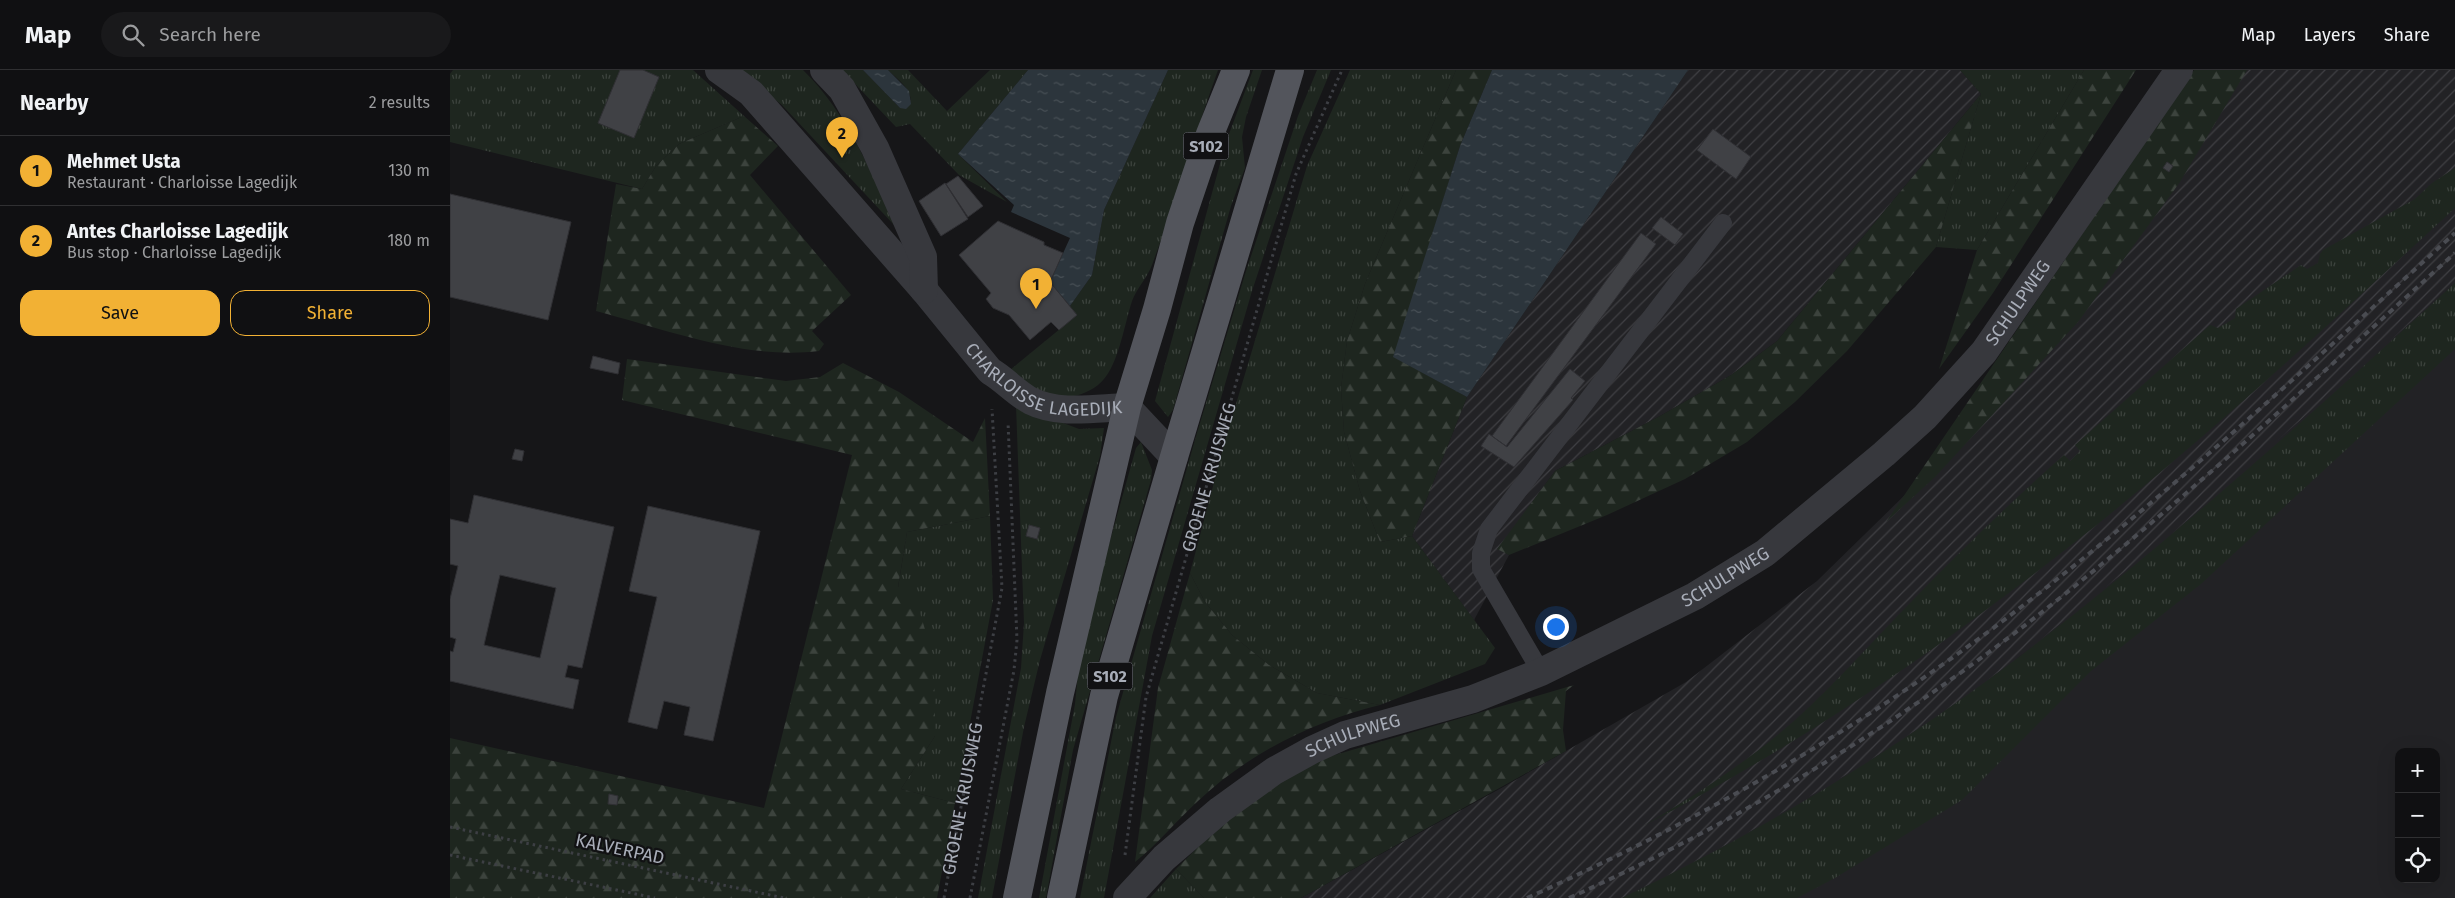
<!DOCTYPE html>
<html lang="en">
<head>
<meta charset="utf-8">
<style>
  body { margin:0; font-family:"Fira Sans",sans-serif; background:#19191b; color:#f1f3f6 }
  .controls { position:absolute; right:15px; bottom:15px; display:grid; overflow:hidden; border-radius:10px; box-shadow:0 5px 20px #0002 }
  .controls button { width:45px; height:45px; display:grid; place-items:center; padding:0; border:0; border-bottom:1px solid #303032; background:#101012; color:#f1f3f6; font:25px sans-serif }
  .you { position:absolute; left:1105px; top:556px; width:18px; height:18px; margin:-12px; border:4px solid #fff; border-radius:50%; background:#1a73e8; box-shadow:0 0 0 8px #1a73e833 }
  .badge { display:grid; place-items:center; width:32px; height:32px; border-radius:50%; background:#f2b134; color:#111; font-size:16px; font-weight:700 }
  .pin { position:absolute; translate:-50% -41px; filter:drop-shadow(0 1px 2px #0008) }
  .pin::after { content:''; position:absolute; top:26px; width:18px; height:15px; background:inherit; clip-path:polygon(0 0,100% 0,50% 100%) }
  .list { margin:0; padding:0; list-style:none }
  h2 { display:flex; justify-content:space-between; align-items:center; height:65px; margin:0; padding:0 20px; font-size:21px }
  h2 small { font-size:16px; font-weight:400; color:#9c9d9f }
  .list li { display:grid; grid-template-columns:32px 1fr auto; gap:15px; align-items:center; box-sizing:border-box; height:70px; padding:0 20px; border-top:1px solid #303032 }
  .list b { display:block; font-size:19px; white-space:nowrap }
  .list p { margin:0; font-size:16px; white-space:nowrap; color:#9c9d9f }
  .list em { font-size:16px; font-style:normal; color:#9c9d9f }
  .actions { display:flex; gap:10px; padding:15px 20px }
  .actions a { flex:1; padding:11px 0; border:1px solid #f2b134; border-radius:15px; text-align:center; font-size:18px; color:#f2b134 }
  .actions .main { background:#f2b134; color:#111 }
  .icon { flex:none; width:28px; height:28px; fill:none; stroke:currentColor; stroke-width:2; stroke-linecap:round; stroke-linejoin:round }
  .map { position:relative; flex:none; width:2005px; height:828px; overflow:hidden }
  header { display:flex; align-items:center; gap:30px; box-sizing:border-box; height:70px; padding:0 25px; background:#101012; border-bottom:1px solid #303032 }
  header strong { font-size:24px }
  nav { display:flex; gap:28px; margin-inline-start:auto; font-size:18px }
  .search { width:350px; height:45px; background:#19191b; display:flex; align-items:center; gap:12px; box-sizing:border-box; padding:0 18px; border-radius:28px; color:#9c9d9f; font-size:19px }
  main { display:flex }
  aside { flex:1; background:#101012 }
  .map>svg:first-child { display:block }
  .built { fill:#222225; fill-rule:evenodd }
  .industrial { fill:url(#industrial-furrows) }
  .grass { fill:url(#grass-tufts) }
  .forest { fill:url(#forest-firs) }
  .water { fill:url(#water-ripples) }
  .building { fill:#404145; stroke:#303034; fill-rule:evenodd }
  .lines { fill:none; stroke-linecap:round; stroke-linejoin:round }
  .path { stroke:#3d3f44; stroke-width:3; stroke-dasharray:2.5 4; stroke-linecap:butt }
  .service { stroke:#37383d; stroke-width:18 }
  .minor { stroke:#37383d; stroke-width:28 }
  .primary { stroke:#53555c; stroke-width:28 }
  .rail { stroke:#4a4c52; stroke-width:4; stroke-dasharray:6 5; stroke-linecap:butt }
  .labels { text-anchor:middle; stroke-width:4.5; stroke-linejoin:round; paint-order:stroke }
  .shield { fill:#111113; stroke:#7b7e86; stroke-width:1 }
  .shield-label { font-size:16px; font-weight:bold; fill:#a8adb8 }
  .street-label { font-size:18px; fill:#a8adb8; stroke:#111113 }
</style>
</head>
<body>
<header>
<strong>Map</strong>
<div class="search"><svg class="icon" aria-label="search" viewBox="0 0 24 24"><circle cx="10" cy="10" r="6"/><path d="M15 15l6 6"/></svg>Search here</div>
<nav><a>Map</a><a>Layers</a><a>Share</a></nav>
</header>
<main>
<aside>
<h2>Nearby<small>2 results</small></h2>
<ul class="list">
<li><span class="badge">1</span><div><b>Mehmet Usta</b><p>Restaurant · Charloisse Lagedijk</p></div><em>130 m</em></li>
<li><span class="badge">2</span><div><b>Antes Charloisse Lagedijk</b><p>Bus stop · Charloisse Lagedijk</p></div><em>180 m</em></li>
</ul>
<div class="actions"><a class="main">Save</a><a>Share</a></div>
</aside>
<div class="map">
<svg width="2005" height="828" viewBox="0 0 2005 828">
  <defs>
    <pattern id="industrial-furrows" width="10" height="10" patternUnits="userSpaceOnUse" patternTransform="scale(1.25)"><rect width="10" height="10" fill="#222225"/><path d="M-1 1l2-2M0 10L10 0M9 11l2-2" fill="none" stroke="#3f3f43"/></pattern>
    <pattern id="grass-tufts" width="24" height="20" patternUnits="userSpaceOnUse" patternTransform="scale(1.25)"><rect width="24" height="20" fill="#1e261f"/><path d="M3 7l-1-3M5 7V3M7 7l1-3M15 17l-1-3M17 17v-4M19 17l1-3" fill="none" stroke="#3c433d"/></pattern>
    <pattern id="forest-firs" width="22" height="20" patternUnits="userSpaceOnUse" patternTransform="scale(1.25)"><rect width="22" height="20" fill="#1e261f"/><path d="M5 1l3.5 6h-7zM16 11l3.5 6h-7z" fill="#3c433d"/></pattern>
    <pattern id="water-ripples" width="26" height="14" patternUnits="userSpaceOnUse" patternTransform="scale(1.25)"><rect width="26" height="14" fill="#2c353c"/><path d="M2 4q2-2 4 0t4 0M15 11q2-2 4 0t4 0" fill="none" stroke="#485056"/></pattern>
  </defs>
  <rect width="100%" height="100%" fill="#161618"/>
  <path class="built" d="M2005 213V828H1172L1569 587ZM1949 682H1986V809H1949Z"/>
  <path class="industrial" d="M1238 0H1510L1531 24 1327 271 1281 305 1210 346 1105 401 1048 479 1059 485 1024 550 962 466 1017 327Z
    M1765 0H2005V213L1724 462 1569 587 1492 643 1416 693 1294 765 1226 802 1172 828H851L1055 716 1236 612 1367 511 1507 374Z"/>
  <path class="grass" d="M3 0H243L294 46 229 74 206 96 192 119 0 72V4Z
    M288 0H353C397 43 421 101 445 156L332 35Z
    M392 0H413L450 38 460 34C464 20 447 9 438 0H458L497 41 540 0H578L508 84 557 132 509 105 460 54 446 57Z
    M718 0H768C745 64 726 130 702 195 697 208 687 218 682 231 674 255 668 300 648 315 616 339 585 322 560 300L627 245 620 236 642 205 654 140Z
    M803 0H812L796 47 792 67 795 98 781 136 723 340 718 347 705 331 776 72Z
    M867 0H881L853 67 802 221 702 566 654 828H630L666 647 747 363 796 201 848 46Z
    M900 0H1006L915 214 897 271 891 318 894 362 910 421 930 472 962 466 1045 578 1035 594 930 635 867 623 819 595 782 565 755 532 740 503 775 371 857 96Z
    M1510 0H1634L1527 180 1486 177 1531 24Z
    M2005 98V138C1860 272 1715 407 1556 525 1441 612 1319 691 1191 757 1245 726 1297 692 1344 651 1385 614 1422 572 1461 532 1510 481 1561 432 1614 385L1620 391 1630 381 1625 375 1760 255 1768 258 1785 248 1786 239 1851 195 1857 199 1868 193 1870 184 1873 180 1965 129 1982 113Z
    M2005 213V279L1751 514 1641 601 1512 730 1385 808 1347 828H1172C1311 762 1446 680 1569 587 1721 471 1864 342 2005 213Z
    M566 335 629 359 654 358 650 386 590 590 574 657 542 828H528L571 598 574 553Z
    M691 372 702 400 701 410 623 680 596 828H589L625 634 631 574 686 378Z
    M540 446 543 530 505 733 451 719 485 666 448 518 457 462Z
    M726 799 754 828H700Z"/>
  <path class="forest" d="M1006 0H1042L1010 76 944 287 1017 327 962 466 930 472 910 421 894 362 891 318 897 271 915 214Z
    M1634 0H1686L1543 223 1489 299 1527 180Z
    M1744 0H1797L1730 112 1628 252 1485 407 1436 452Z
    M1531 24 1486 177 1397 281 1345 332 1297 372 1235 409 1157 445 1059 485 1047 479 1105 401 1210 346 1281 305 1327 271Z
    M294 46 328 76 300 105 401 225 362 261 374 274 369 281C294 290 218 260 146 241L166 114 192 119 206 96 229 74Z
    M177 289 336 311 370 307 393 293 449 322 523 372 535 348 540 446 457 462 448 517 468 537 478 569 485 624V666L451 719 505 733 487 828H0V668L314 738 402 385 172 330Z
    M740 503 755 532 782 565 819 595 867 623 930 635C862 652 799 683 748 731 726 751 708 774 685 792L708 618Z
    M1124 615 1116 621 1113 660 1116 681 851 828H754L726 799 778 747 861 692Z"/>
  <path class="water" d="M413 0H438L459 21 461 34 456 39 450 38Z
    M578 0H718L654 140 642 205 620 236 600 212 620 168 561 142 564 135 508 84Z
    M1042 0H1238L1017 327 943 287 1010 76Z"/>
  <path class="building" d="M170 0H193L209 7 184 68 148 53Z
    M1263 59 1301 87 1286 109 1247 80Z
    M1717 92 1723 96 1719 102 1713 98Z
    M508 106 533 136 518 147 496 114Z
    M495 113 518 149 491 166 469 131Z
    M0 124 121 152 98 250 0 227Z
    M1211 147 1233 164 1225 175 1202 158Z
    M548 151 594 172V175L613 183 600 212 627 245 609 260 601 252 580 270 559 245 543 238 536 229 541 223 509 185Z
    M1191 163 1206 174 1056 376 1042 366Z
    M143 286 170 293 168 304 140 298Z
    M1120 299 1135 311 1121 328 1123 330 1064 397 1031 376 1039 364 1057 377Z
    M65 379 74 381 72 391 62 389Z
    M24 425 164 457 132 598 118 595 115 607 129 610 123 639 0 611V581L3 582 6 569 0 567V529L8 496 0 494V449L18 453ZM50 505 106 518 90 588 34 575Z
    M198 436 310 461 263 671 234 665 240 637 214 631 207 659 178 652 207 527 179 521Z
    M579 455 590 458 587 469 576 466Z
    M159 724 168 726 167 735 158 734Z"/>
  <g class="lines">
    <g class="path">
      <path d="M0 757 334 828"/>
      <path d="M0 785 205 828"/>
      <path id="s1" d="M675 785 696 627 846 104 892 0"/>
      <path id="s2" d="M494 828 552 518 542 339"/>
      <path d="M520 828 564 600 567 570 558 352"/>
    </g>
    <path class="service" d="M1091 602 1031 499V483L1039 459 1273 153"/>
    <g class="minor">
      <path id="s3" d="M269 0 301 23 474 220 540 301C554 309 566 323 581 331 609 345 646 338 677 337L724 387"/>
      <path d="M374 0 392 19 425 78 473 187 474 220"/>
      <path id="s4" d="M677 828 714 788 770 740 824 701 862 680 895 665 1023 629 1091 602 1245 526 1315 483 1434 384 1475 347 1534 282 1729 0"/>
    </g>
    <path class="primary" d="M567 828 610 623 677 337 707 239 730 153 760 64 786 0
      M611 828 654 626 724 387 840 0"/>
    <path class="rail" d="M1077 828C1244 753 1403 663 1550 553 1710 433 1857 297 2005 163
      M1119 828C1289 752 1450 653 1596 539 1738 427 1871 304 2005 183"/>
  </g>
  <g class="labels">
    <g class="shield">
      <rect x="733.5" y="62.5" width="45" height="27" rx="4"/>
      <rect x="637.5" y="592.5" width="45" height="27" rx="4"/>
    </g>
    <g class="shield-label">
      <text x="756" y="82">S102</text>
      <text x="660" y="612">S102</text>
    </g>
    <g class="street-label">
      <text dy="6" stroke="none"><textPath href="#s4" startOffset="1092">SCHULPWEG</textPath></text>
      <text dy="6" stroke="none"><textPath href="#s3" startOffset="461">CHARLOISSE LAGEDIJK</textPath></text>
      <text dy="6" stroke="none"><textPath href="#s1" startOffset="388">GROENE KRUISWEG</textPath></text>
      <text dy="6" stroke="none"><textPath href="#s4" startOffset="688">SCHULPWEG</textPath></text>
      <text dy="6" stroke="none"><textPath href="#s4" startOffset="282">SCHULPWEG</textPath></text>
      <text dy="6" stroke="none"><textPath href="#s2" startOffset="101">GROENE KRUISWEG</textPath></text>
      <text transform="translate(170 779) rotate(12)" y="6">KALVERPAD</text>
    </g>
  </g>
</svg>
<div class="controls">
<button>+</button>
<button>−</button>
<button><svg class="icon" aria-label="locate" viewBox="0 0 24 24"><circle cx="12" cy="12" r="6"/><path d="M12 2v4M12 18v4M2 12h4M18 12h4"/></svg></button>
</div>
<div class="you"></div>
<div class="pin badge" style="left:586px;top:239px">1</div>
<div class="pin badge" style="left:392px;top:88px">2</div>
</div>
</main>
</body>
</html>
